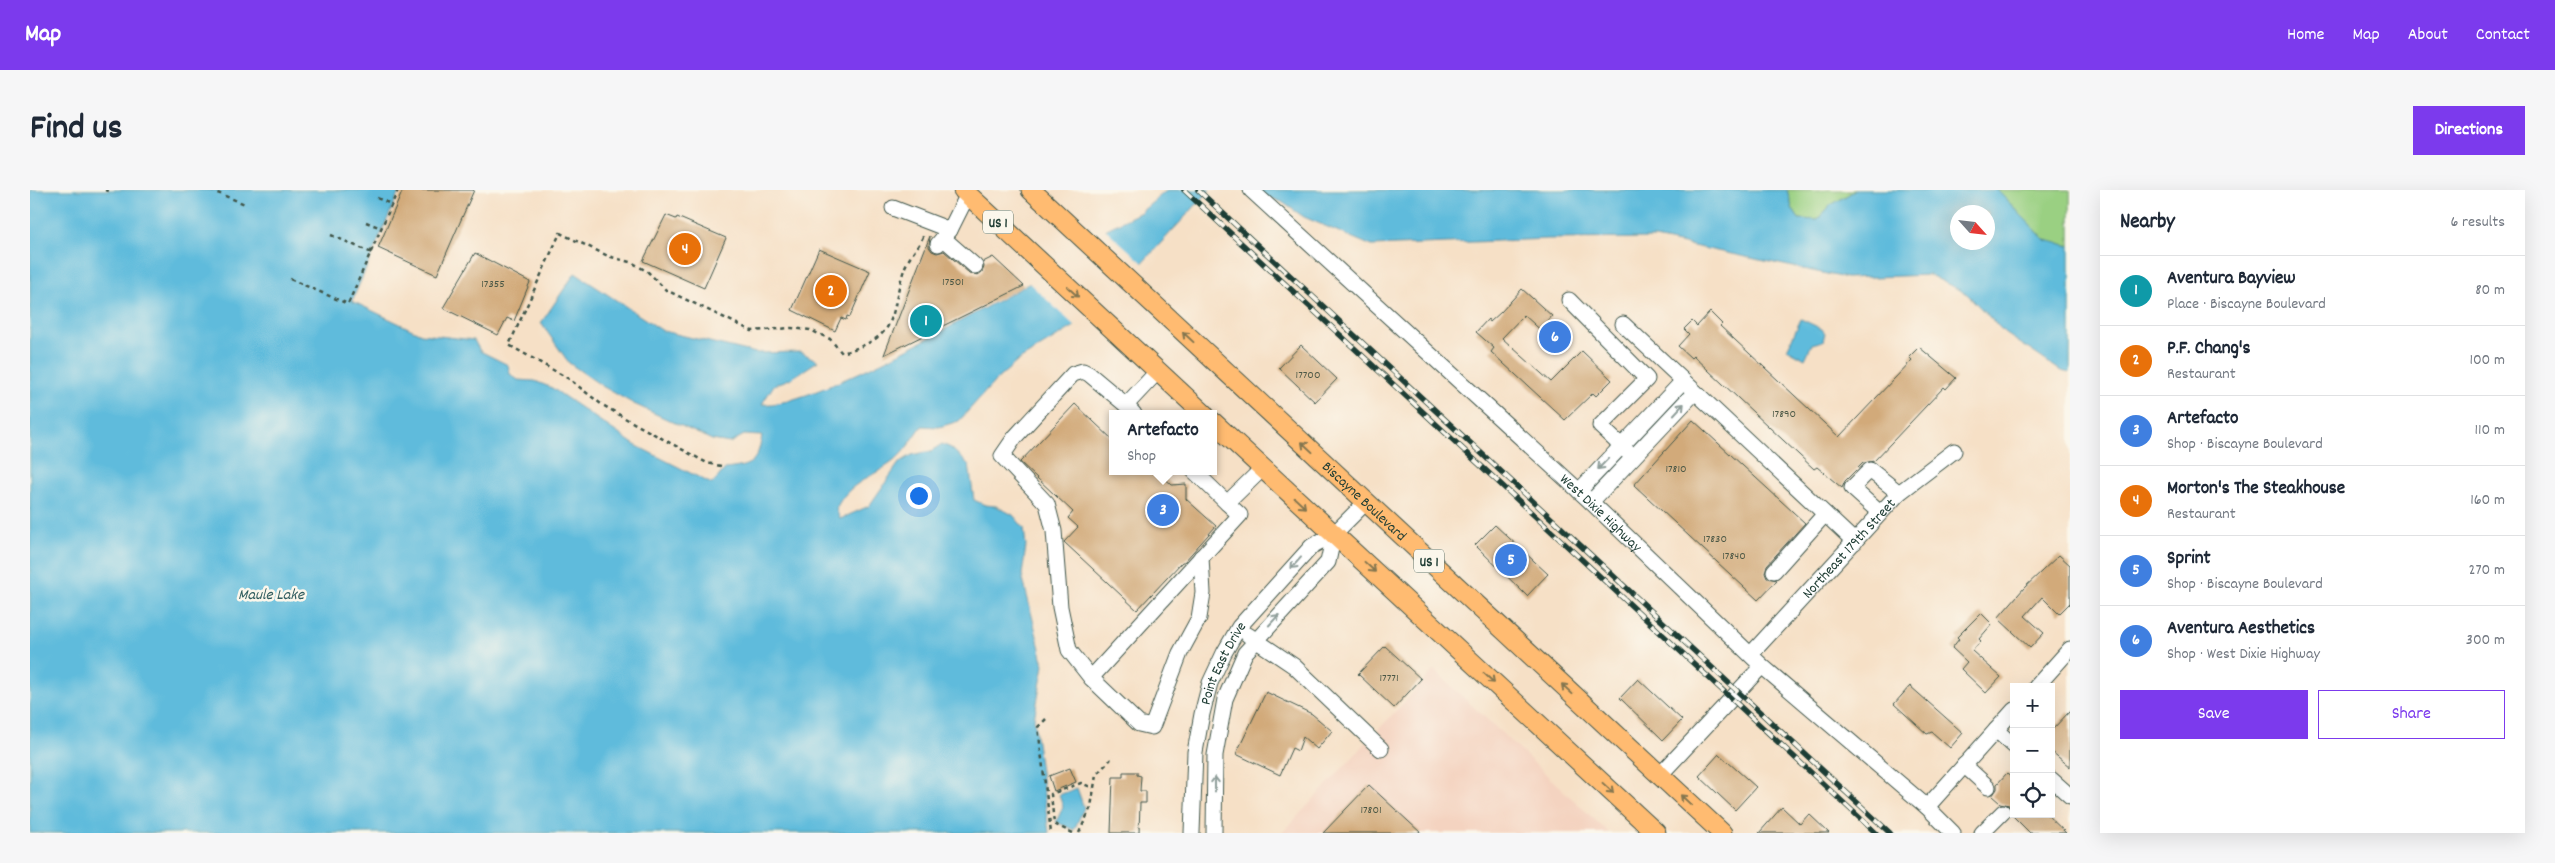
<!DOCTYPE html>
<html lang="en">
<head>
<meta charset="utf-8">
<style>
  body { margin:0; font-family:Dekko,sans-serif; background:#f6f6f7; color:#1f2937 }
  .controls { position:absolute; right:15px; bottom:15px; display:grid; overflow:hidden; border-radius:0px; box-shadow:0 5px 20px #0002 }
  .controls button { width:45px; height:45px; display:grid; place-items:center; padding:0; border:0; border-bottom:1px solid #e0e1e3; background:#fff; color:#1f2937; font:25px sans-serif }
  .compass { position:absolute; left:1920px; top:15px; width:45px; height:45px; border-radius:50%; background:#fff; box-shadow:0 5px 20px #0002; rotate:117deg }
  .you { position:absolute; left:888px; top:305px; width:18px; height:18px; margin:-12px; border:4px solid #fff; border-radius:50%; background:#1a73e8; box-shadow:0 0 0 8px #1a73e833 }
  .badge { display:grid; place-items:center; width:32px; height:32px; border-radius:50%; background:#7c3aed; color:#fff; font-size:16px; font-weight:700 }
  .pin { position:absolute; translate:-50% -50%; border:2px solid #fff; box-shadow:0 1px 5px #0006 }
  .popup { position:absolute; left:1079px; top:220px; width:108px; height:65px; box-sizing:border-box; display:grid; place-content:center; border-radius:0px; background:#fff; filter:drop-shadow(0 1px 4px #0005); font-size:16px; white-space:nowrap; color:#747a83 }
  .popup b { font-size:19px; color:#1f2937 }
  .popup::after { content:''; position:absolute; left:50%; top:100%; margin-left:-10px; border:10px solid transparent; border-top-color:#fff }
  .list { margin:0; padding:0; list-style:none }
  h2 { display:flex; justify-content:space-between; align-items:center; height:65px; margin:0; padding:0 20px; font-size:21px }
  h2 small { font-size:16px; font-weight:400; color:#747a83 }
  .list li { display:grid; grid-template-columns:32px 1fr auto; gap:15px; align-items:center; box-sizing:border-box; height:70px; padding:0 20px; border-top:1px solid #e0e1e3 }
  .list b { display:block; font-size:19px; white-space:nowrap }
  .list p { margin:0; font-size:16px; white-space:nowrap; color:#747a83 }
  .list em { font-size:16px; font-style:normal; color:#747a83 }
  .actions { display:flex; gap:10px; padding:15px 20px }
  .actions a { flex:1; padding:11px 0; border:1px solid #7c3aed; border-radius:0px; text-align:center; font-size:18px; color:#7c3aed }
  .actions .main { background:#7c3aed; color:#fff }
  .icon { flex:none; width:28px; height:28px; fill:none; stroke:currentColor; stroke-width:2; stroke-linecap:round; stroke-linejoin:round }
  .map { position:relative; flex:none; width:2040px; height:643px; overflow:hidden; border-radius:0px }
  header { display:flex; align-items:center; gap:30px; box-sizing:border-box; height:70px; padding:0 25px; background:#7c3aed; color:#fff }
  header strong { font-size:24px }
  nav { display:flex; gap:28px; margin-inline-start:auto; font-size:18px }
  .intro { display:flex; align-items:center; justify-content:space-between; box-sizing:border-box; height:120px; padding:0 30px }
  h1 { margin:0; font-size:35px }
  .button { padding:12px 22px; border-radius:0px; background:#7c3aed; color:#fff; font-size:18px; font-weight:700 }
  main { display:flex; gap:30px; padding:0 30px }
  aside { flex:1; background:#fff; border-radius:0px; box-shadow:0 5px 20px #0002 }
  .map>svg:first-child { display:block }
  .built { fill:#f4d3c0 }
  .green { fill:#9ad082; stroke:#5c865b }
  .water { fill:#5ebbdc; stroke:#3e7c88; fill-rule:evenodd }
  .pier { fill:#f6e0c6 }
  .building { fill:#d2aa7a }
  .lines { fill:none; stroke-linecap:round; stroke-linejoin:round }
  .minor-casing { stroke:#3f554a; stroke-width:17 }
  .major-casing { stroke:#3f554a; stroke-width:21 }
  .path { stroke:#3f554a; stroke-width:2.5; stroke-dasharray:4 4; stroke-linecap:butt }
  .minor { stroke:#fff; stroke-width:15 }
  .major { stroke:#ffbb71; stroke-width:19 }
  .rail-casing { stroke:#1f3d34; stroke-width:5.5 }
  .rail { stroke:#fbf7ec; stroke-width:4; stroke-dasharray:11; stroke-linecap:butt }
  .oneway { stroke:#84764f }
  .oneway2 { stroke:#8f9e9a }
  .labels { text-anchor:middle; stroke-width:5; stroke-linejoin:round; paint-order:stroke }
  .number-label { font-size:12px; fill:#4c5846 }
  .shield { fill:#fbf7ec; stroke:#61756b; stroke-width:1 }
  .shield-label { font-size:14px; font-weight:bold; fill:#1f3d34 }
  .street-label { font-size:15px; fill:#1f3d34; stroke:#fbf7ec }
  .water-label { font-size:16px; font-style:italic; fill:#2f5c5e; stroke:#fbf7ec }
</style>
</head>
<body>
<header>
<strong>Map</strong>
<nav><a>Home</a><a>Map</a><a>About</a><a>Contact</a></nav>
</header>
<div class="intro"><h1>Find us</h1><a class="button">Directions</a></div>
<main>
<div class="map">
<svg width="2040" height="643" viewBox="0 0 2040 643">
  <rect width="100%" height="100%" fill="#fbf7ec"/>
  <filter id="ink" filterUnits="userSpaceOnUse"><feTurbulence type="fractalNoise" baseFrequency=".02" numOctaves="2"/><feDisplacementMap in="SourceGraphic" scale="10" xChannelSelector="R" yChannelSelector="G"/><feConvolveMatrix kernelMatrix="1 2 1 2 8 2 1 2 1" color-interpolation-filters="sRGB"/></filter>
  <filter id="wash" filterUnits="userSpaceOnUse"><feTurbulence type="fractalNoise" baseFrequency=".0096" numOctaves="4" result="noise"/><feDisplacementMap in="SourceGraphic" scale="20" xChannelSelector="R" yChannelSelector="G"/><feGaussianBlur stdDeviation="1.12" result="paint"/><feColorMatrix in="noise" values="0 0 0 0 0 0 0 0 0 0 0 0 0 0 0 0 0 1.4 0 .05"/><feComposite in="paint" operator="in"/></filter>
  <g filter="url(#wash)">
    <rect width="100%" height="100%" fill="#f6e0c6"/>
    <path class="built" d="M1404 480 1579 643H1252Z"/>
    <path class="green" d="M1757 0H1826L1801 15 1787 30 1769 29 1763 20Z
      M1967 0H2040V56L2015 50Z"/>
    <path class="water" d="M0 0H370L322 111 391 144 444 150 450 161 478 175 480 184 488 190 505 191 522 198 605 255 682 294 695 279C721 276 727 274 732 246L714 245 700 253 682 250 604 214 572 196 539 173 511 133 545 83 633 141 726 163 771 162 788 171 762 188 744 195 732 214C776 220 944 123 991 98L1020 82 1055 50 1111 22 1137 0H1180L1066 123 989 170 966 190 929 231 909 237 892 236C884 247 876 260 865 270 844 287 818 292 806 319L810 329 839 316 869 273 882 265 901 261 912 254 921 258 939 275 944 310 955 315 966 316 983 325 994 338 996 356 992 385 1014 475 1004 529 1019 643H0Z
      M1218 0H1757L1763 20 1769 29 1787 30 1801 15 1826 0H1967L2015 50 2040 56V183L2031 181 1975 143 1937 104 1900 85 1816 88 1625 48 1518 49 1342 56 1274 27 1252 12ZM1928 22H1958V52H1928Z
      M1771 129 1792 139 1795 143 1793 151 1782 154 1775 169 1757 159Z
      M1047 598 1054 618 1044 640 1026 632 1033 617 1029 605Z"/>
    <path class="pier" d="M1074 38 1115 75 1068 125 1047 138 998 92 1019 80 1054 48Z"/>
    <g id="blocks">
      <path class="building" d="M373 0H444L407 85 348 58Z
        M636 25 646 29 647 27 696 48 674 98 613 71Z
        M900 46 899 57 902 61 907 63 914 61 939 83 948 85 952 82 954 77 953 72 963 67 994 96 854 165Z
        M789 59 840 81 820 127 817 126 816 130 811 128 805 141 762 120Z
        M445 63 500 92 484 131 477 128 468 145 413 118Z
        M1492 99 1522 126 1518 131 1532 144 1521 156 1511 148 1515 144 1494 125 1472 148 1521 192 1552 161 1582 190 1566 206 1563 203 1535 230 1461 162 1464 158 1446 142 1458 129 1460 132 1471 122Z
        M1680 122 1692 134 1690 136 1809 247 1882 170 1879 167 1889 157 1926 188 1916 199 1914 197 1844 271 1833 273 1815 291 1812 298 1787 277 1784 279 1663 166 1661 168 1648 156 1659 144 1654 139 1662 131 1667 136Z
        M1271 155 1307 189 1285 212 1249 178Z
        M1045 214 1083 250V281H1127L1142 295 1156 294V309L1186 336 1154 372H1152L1107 420 1034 352 1048 337 1038 328 1043 322 990 272Z
        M1663 230 1775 333 1737 375 1735 383 1737 388 1747 390 1728 410 1604 295Z
        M1465 335 1518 384 1497 406 1445 355Z
        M2029 365 2040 375V413L2029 424 2012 407 1995 426 2014 443 2000 458 1968 428 1994 398Z
        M1951 423 1962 434 1949 449 1951 451 1942 461 1971 487 1956 503 1931 479 1937 472 1922 458 1929 449 1927 447Z
        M1355 456 1391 489 1364 518 1328 484Z
        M1608 489 1652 530 1633 550 1590 508Z
        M1880 496 1933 543 1920 558 1902 542 1897 544 1864 514Z
        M1236 502 1282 524 1302 541 1287 559 1273 547 1268 561 1262 558 1250 585 1206 564Z
        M2040 521V577L2021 561V541Z
        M1689 564 1726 597 1705 620 1669 586Z
        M1040 578 1046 592 1024 601 1019 586Z
        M1093 582H1107V585L1111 586 1110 601H1116V613H1110L1109 643H1081L1083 587H1093Z
        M1977 583 1984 589V624H2016L2036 643H2000L1982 625 1979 615 1970 613 1962 606 1967 599V594Z
        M1339 595 1391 643H1293Z
        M1752 617 1770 634 1779 624 1799 643H1729Z"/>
    </g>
  </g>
  <g filter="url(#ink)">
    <use href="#blocks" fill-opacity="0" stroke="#3f554a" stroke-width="1"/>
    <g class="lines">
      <defs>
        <g id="minor">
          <path id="s1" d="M1221 0 1561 312 1732 476 1897 617 1923 643"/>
          <path d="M863 18 920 40"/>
          <path d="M913 48 945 76"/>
          <path d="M908 54 920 40 938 4"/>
          <path d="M1539 110 1617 189 1570 236 1603 267"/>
          <path d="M1593 134 1825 352"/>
          <path d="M1096 215 1059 184 1053 181 1043 184 985 247 972 266 1017 314 1024 341 1030 417 1039 460 1061 488 1210 325 1197 313"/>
          <path d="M1104 224 1096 215 1128 181"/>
          <path d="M1164 281 1197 313 1233 278"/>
          <path d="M1549 301 1653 191"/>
          <path d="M1561 312 1665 202"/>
          <path d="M1850 323 1822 298 1840 280 1869 303"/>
          <path d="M1744 381 1795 324"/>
          <path d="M1218 445 1264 476 1351 559"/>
          <path id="s2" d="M1721 464 1869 303 1924 261"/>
          <path d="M1061 488 1109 534 1122 537 1150 463 1169 428 1173 403 1171 367"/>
          <path d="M2006 497 2040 459"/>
          <path d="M1966 540 1984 556"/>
          <path d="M1934 575 1958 597"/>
          <path d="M1630 585 1732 476"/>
          <path d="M2021 589 2040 606"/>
          <path d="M1897 617 1984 520"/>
          <path id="s3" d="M1162 643 1165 562 1172 524 1180 493 1194 463 1209 437 1282 356 1304 344 1336 312"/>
          <path d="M1184 643 1185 565 1195 509 1215 463 1298 372 1304 344"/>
          <path d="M1952 643 1973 622"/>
        </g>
        <g id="major">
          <path d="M933 0 1174 224"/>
          <path id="s4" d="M1001 0 1692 643"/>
          <path d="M1183 232 1626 643"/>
        </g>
      </defs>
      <use href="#minor" class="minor-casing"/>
      <use href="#major" class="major-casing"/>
      <path class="path" d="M75 0 79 1
        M180 0 215 14
        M347 8 361 14
        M336 32 351 38
        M301 45 342 63
        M260 89 318 114 368 0
        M691 276 677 273 600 231 571 214 539 189 479 155 530 43 578 66 603 73 618 82 636 100 722 141 761 138 780 140 800 149 812 163C874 144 857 128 875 77 880 65 890 56 894 44
        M1016 529 1008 537 1021 643
        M1043 643 1024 634 1021 604 1051 593 1063 598
        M1049 643 1061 617 1066 585 1081 569"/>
      <use href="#minor" class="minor"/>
      <use href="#major" class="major"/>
      <defs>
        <path id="rail" d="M1154 0 1846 643
          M1168 0 1860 643"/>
      </defs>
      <use href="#rail" class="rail-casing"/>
      <use href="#rail" class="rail"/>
    </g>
    <defs><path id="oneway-shaft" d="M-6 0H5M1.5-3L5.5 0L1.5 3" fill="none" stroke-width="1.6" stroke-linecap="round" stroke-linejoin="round" transform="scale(1.25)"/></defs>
    <g class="oneway">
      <use href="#oneway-shaft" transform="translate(1043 102) rotate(42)"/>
      <use href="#oneway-shaft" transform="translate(1158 147) rotate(-137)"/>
      <use href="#oneway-shaft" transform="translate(1277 257) rotate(-137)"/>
      <use href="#oneway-shaft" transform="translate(1270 313) rotate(43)"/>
      <use href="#oneway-shaft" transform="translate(1340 377) rotate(43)"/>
      <use href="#oneway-shaft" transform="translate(1459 488) rotate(43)"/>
      <use href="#oneway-shaft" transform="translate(1537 499) rotate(-137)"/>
      <use href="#oneway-shaft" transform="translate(1578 598) rotate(43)"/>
      <use href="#oneway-shaft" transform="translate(1656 610) rotate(-137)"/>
    </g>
    <g class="oneway2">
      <use href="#oneway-shaft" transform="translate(1649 219) rotate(-47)"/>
      <use href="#oneway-shaft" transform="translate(1573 274) rotate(134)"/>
      <use href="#oneway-shaft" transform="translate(1266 373) rotate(132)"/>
      <use href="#oneway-shaft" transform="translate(1244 430) rotate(-47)"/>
      <use href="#oneway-shaft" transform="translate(1185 594) rotate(-90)"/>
    </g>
  </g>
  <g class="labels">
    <g class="number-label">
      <text x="923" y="95">17501</text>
      <text x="463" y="97">17355</text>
      <text x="1278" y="188">17700</text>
      <text x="1754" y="227">17890</text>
      <text x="1646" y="282">17810</text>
      <text x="1685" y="352">17830</text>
      <text x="1704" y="369">17840</text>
      <text x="1359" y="491">17771</text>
      <text x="1341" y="623">17801</text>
    </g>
    <g class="shield">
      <rect x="953" y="20.5" width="30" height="23" rx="4"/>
      <rect x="1384" y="359.5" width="30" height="23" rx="4"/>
    </g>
    <g class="shield-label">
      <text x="968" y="37">US 1</text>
      <text x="1399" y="376">US 1</text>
    </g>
    <g class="street-label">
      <text dy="5" stroke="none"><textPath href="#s4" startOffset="456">Biscayne Boulevard</textPath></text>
      <text dy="5" stroke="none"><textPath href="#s1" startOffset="476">West Dixie Highway</textPath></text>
      <text dy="5" stroke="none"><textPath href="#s2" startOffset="144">Northeast 179th Street</textPath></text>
      <text dy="5" stroke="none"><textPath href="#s3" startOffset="175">Point East Drive</textPath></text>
    </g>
    <g class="water-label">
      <text x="241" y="409">Maule Lake</text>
    </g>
  </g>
</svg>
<div class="controls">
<button>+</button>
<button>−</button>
<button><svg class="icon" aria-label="locate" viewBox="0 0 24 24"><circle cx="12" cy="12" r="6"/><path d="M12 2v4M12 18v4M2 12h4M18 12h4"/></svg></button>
</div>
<svg class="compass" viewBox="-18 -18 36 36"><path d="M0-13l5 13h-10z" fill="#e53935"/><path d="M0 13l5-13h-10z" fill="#747a83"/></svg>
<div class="you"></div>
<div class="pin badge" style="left:896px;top:131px;background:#0f9aa8">1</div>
<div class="pin badge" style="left:801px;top:101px;background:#e8710a">2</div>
<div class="pin badge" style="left:1133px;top:320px;background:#3f7fe0">3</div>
<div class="popup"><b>Artefacto</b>Shop</div>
<div class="pin badge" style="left:655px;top:59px;background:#e8710a">4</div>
<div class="pin badge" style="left:1481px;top:370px;background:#3f7fe0">5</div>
<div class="pin badge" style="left:1525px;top:147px;background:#3f7fe0">6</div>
</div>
<aside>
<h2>Nearby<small>6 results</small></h2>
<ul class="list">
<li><span class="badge" style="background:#0f9aa8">1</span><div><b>Aventura Bayview</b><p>Place · Biscayne Boulevard</p></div><em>80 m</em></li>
<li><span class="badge" style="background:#e8710a">2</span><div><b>P.F. Chang's</b><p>Restaurant</p></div><em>100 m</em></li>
<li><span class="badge" style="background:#3f7fe0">3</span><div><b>Artefacto</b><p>Shop · Biscayne Boulevard</p></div><em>110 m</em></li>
<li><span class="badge" style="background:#e8710a">4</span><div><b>Morton's The Steakhouse</b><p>Restaurant</p></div><em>160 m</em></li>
<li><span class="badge" style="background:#3f7fe0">5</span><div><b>Sprint</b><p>Shop · Biscayne Boulevard</p></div><em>270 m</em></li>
<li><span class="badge" style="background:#3f7fe0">6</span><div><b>Aventura Aesthetics</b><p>Shop · West Dixie Highway</p></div><em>300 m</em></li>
</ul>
<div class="actions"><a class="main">Save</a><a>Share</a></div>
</aside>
</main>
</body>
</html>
